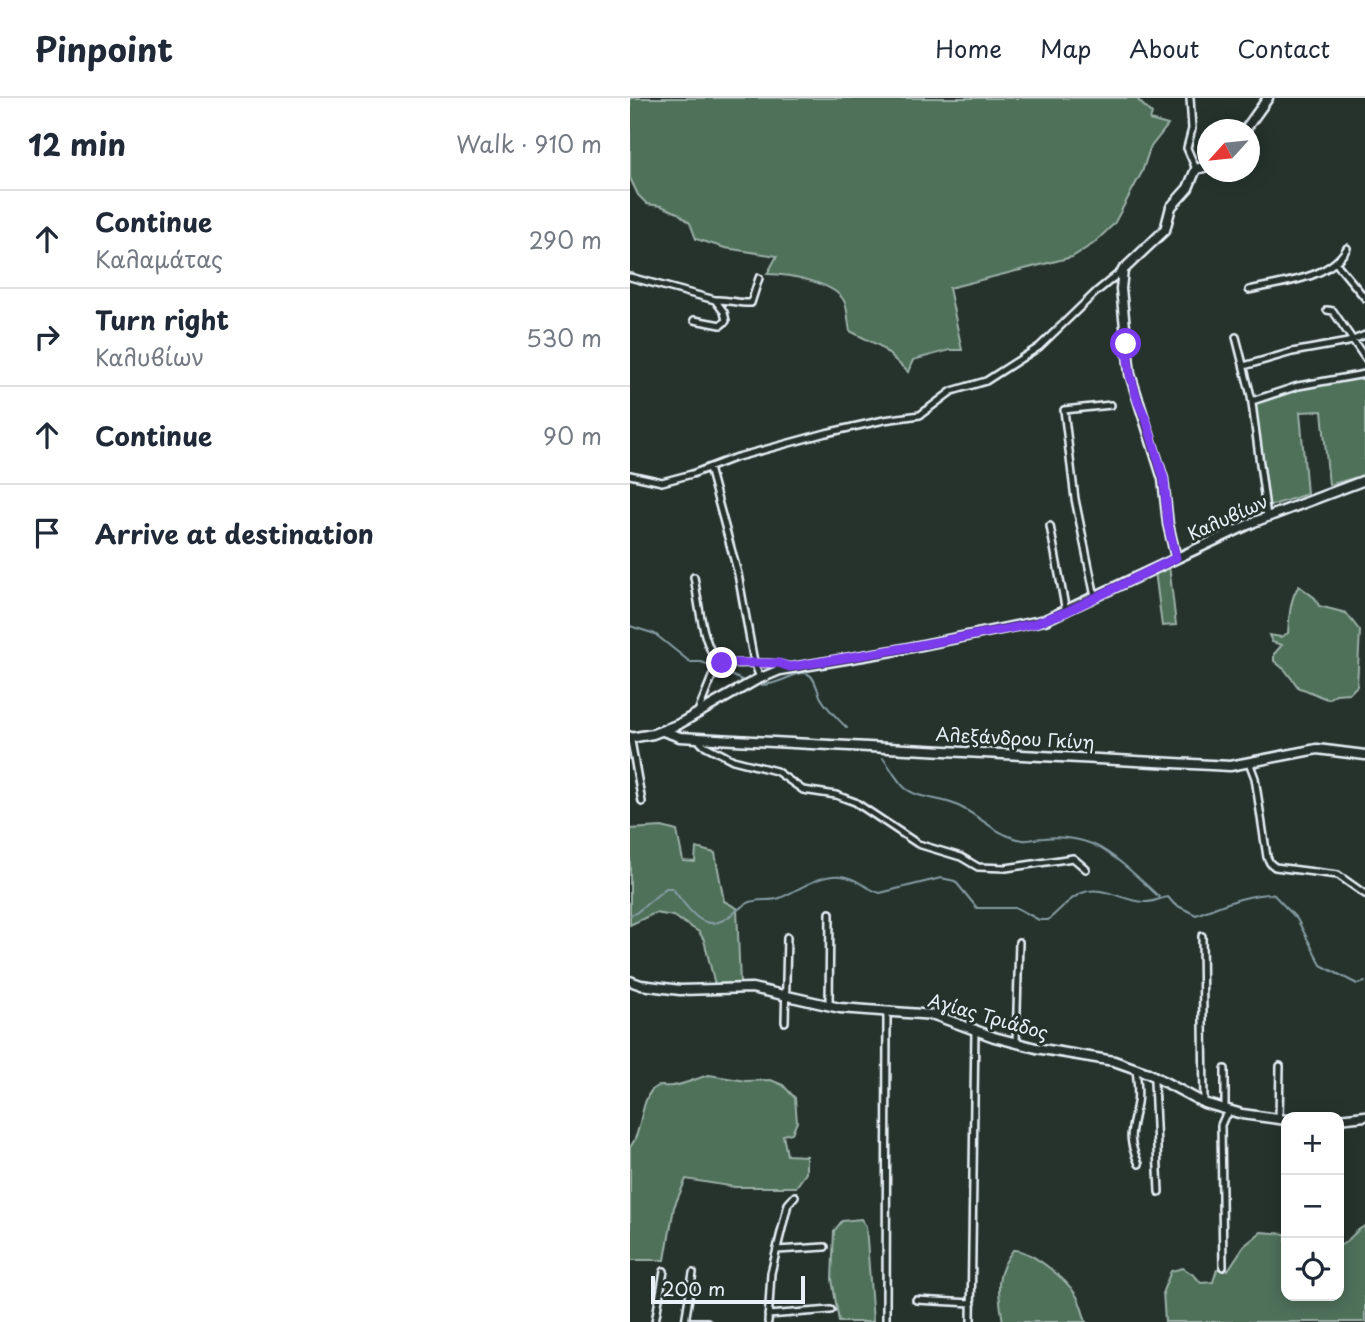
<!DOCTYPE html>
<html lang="en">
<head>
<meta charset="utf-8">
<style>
  body { margin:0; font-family:"Playpen Sans",sans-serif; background:#f6f6f7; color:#1f2937 }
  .controls { position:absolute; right:21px; bottom:21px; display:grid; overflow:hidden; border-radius:14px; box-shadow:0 4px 18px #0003 }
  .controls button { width:63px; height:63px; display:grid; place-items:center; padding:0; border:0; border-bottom:2px solid #e0e1e3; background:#fff; color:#1f2937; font:35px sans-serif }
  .compass { position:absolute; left:567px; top:21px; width:63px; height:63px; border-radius:50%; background:#fff; box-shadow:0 4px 18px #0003; rotate:243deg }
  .scale { position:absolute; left:21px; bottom:18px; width:154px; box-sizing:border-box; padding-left:7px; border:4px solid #e8f1f8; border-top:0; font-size:19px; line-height:24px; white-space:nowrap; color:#e8f1f8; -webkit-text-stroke:5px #26332d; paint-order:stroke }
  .stop { position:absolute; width:21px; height:21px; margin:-16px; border:5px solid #7c3aed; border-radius:50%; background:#fff }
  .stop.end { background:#7c3aed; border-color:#fff; box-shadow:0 2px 7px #0008 }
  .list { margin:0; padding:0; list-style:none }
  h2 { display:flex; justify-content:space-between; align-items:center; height:91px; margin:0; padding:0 28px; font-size:30px }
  h2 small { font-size:23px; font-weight:400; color:#747a83 }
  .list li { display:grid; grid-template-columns:46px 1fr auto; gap:21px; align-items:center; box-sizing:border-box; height:98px; padding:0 28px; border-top:2px solid #e0e1e3 }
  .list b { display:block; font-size:26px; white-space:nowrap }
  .list p { margin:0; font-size:23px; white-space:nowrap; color:#747a83 }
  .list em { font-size:23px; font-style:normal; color:#747a83 }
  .icon { flex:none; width:38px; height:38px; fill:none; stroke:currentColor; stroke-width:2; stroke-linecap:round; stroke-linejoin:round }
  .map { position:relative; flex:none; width:735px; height:1224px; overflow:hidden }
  header { display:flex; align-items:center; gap:42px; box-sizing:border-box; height:98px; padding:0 35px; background:#fff; border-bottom:2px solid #e0e1e3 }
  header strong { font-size:33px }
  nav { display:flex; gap:38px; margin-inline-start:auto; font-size:24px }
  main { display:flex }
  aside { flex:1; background:#fff }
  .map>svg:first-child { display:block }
  .green { fill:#50715a; stroke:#9cb1a9; stroke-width:2 }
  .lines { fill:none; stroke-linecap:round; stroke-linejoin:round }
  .stream { stroke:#879da5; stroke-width:2 }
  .street-casing { stroke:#e8f1f8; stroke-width:10 }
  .secondary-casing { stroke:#e8f1f8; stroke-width:13 }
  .street { stroke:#26332d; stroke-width:5 }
  .secondary { stroke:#26332d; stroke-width:8 }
  .route { stroke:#7c3aed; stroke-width:9 }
  .labels { text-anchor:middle; stroke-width:6; stroke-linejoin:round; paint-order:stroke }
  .street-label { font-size:18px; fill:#e8f1f8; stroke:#26332d }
</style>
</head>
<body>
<header>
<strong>Pinpoint</strong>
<nav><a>Home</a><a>Map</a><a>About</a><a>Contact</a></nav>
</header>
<main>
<aside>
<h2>12 min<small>Walk · 910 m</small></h2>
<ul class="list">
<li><svg class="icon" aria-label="ahead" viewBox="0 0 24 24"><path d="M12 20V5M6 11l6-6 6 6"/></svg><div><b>Continue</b><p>Καλαμάτας</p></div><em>290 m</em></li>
<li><svg class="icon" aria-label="right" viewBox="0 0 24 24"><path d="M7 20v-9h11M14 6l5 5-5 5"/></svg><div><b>Turn right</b><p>Καλυβίων</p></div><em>530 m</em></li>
<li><svg class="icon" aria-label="ahead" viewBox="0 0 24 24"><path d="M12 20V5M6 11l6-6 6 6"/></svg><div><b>Continue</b></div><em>90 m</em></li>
<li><svg class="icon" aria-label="arrive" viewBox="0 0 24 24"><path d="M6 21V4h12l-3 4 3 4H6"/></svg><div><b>Arrive at destination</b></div></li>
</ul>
</aside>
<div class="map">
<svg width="735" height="1224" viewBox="0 0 735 1224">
  <rect width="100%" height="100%" fill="#26332d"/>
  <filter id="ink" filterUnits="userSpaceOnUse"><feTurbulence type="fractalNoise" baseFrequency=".0143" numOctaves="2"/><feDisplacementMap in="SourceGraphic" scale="14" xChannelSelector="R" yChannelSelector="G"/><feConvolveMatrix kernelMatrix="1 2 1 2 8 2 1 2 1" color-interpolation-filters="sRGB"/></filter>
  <g filter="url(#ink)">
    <path class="green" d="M0 0H506L522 16 520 22 538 27 520 50 512 74 484 126 463 146 442 159 319 190 332 252H320L283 262 278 274 250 248 220 233C218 224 218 213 215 205 207 184 156 176 137 176L147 158 95 150 66 141 60 125 48 115 31 108 17 106 8 97 0 80Z
      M735 278V377L699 387 692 313 670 314 677 396 640 408 634 397 623 304 690 286Z
      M539 467 546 527 532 528 525 473Z
      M669 488 685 500 689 508 716 515 730 533 727 588 720 595 706 596 698 601C687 598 679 592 669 590L655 572 644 563V556L652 547 642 544 639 537 651 539 658 535C659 521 660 499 669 488Z
      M32 729 47 733 53 763 65 764 66 750 85 755 94 803 107 810 110 886 85 887 74 842 69 834 43 818 25 815 0 827V731Z
      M79 977 116 983 141 982 153 987 165 1000 167 1024 162 1035 153 1037 157 1057 176 1058V1075L166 1089H105L56 1081 44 1109 35 1162H0V1049C13 1034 10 997 26 989 31 987 36 989 42 988 54 987 67 980 79 977Z
      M231 1121 236 1128 243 1224H209L202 1181 204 1133 212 1123Z
      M735 1128V1224H535L533 1193 541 1173 553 1170 565 1178 571 1185 583 1184 587 1171 598 1172 614 1148 631 1134 656 1136V1198H709V1148C719 1144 724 1133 735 1128Z
      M383 1152C400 1151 437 1182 446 1197 451 1205 453 1215 456 1224H373C368 1194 364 1177 383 1152Z"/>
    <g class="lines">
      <path class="stream" d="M0 528 25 536 60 564H71L85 569
        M90 572 116 584
        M125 586C146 591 168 570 178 576 186 580 187 593 191 600 198 612 208 621 217 630
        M253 660C260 669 267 683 275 690 288 701 311 700 326 707 350 717 366 738 393 742 400 743 407 740 414 740 431 738 446 740 462 746 485 756 510 781 529 799
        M0 817 6 815 36 790H42C54 804 69 833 91 823 101 819 109 809 118 805 128 800 140 804 150 800 169 792 189 776 211 778 226 779 236 791 250 795L311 780 325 783 347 810H387L409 822H418C429 813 439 800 452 795 472 786 496 805 516 804 524 804 530 800 538 799L544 806 566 817C590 808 616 796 643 796L667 821 691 867 727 886 735 884"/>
      <defs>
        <path id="street" d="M560 0 562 31 557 50 566 71
          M706 165 735 200
          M0 179 85 202 94 214 96 223 91 227 64 222
          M619 192C651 184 699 182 717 150
          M85 202C98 201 109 206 121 205L129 180
          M697 212 703 213 735 260
          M606 239 621 298 637 419
          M614 268 662 254 718 244 735 237
          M622 303 668 288 735 276
          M79 370 108 476 124 564 130 580
          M0 377 32 384 62 376 104 360 196 335 254 322 290 317 322 293 356 283 409 249 466 194 493 172
          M420 428 436 514
          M64 479C68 498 73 562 94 565 116 567 138 562 160 569
          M465 499 445 401 434 312 481 307
          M67 616 84 574 91 565
          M0 637 12 704
          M67 640 72 646 103 662 146 673 173 692 206 697 225 704 288 746 331 759 348 769 376 770 443 760 456 771
          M619 664 625 680 637 759 640 765 645 769 708 777 735 796
          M572 838 574 1005
          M199 908 200 815
          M155 924 157 839
          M386 945 389 844
          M506 971C507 981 509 994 507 1005 502 1033 496 1038 509 1066
          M595 971V1011
          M525 979 524 983 529 1094
          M649 1021 650 968
          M147 1152 195 1149
          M593 1169 591 1027 595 1018 602 1013
          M286 1202 342 1205
          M138 1217 201 1212
          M25 1224 34 1173
          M55 1224 63 1175
          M55 1224H77
          M138 1224 141 1175 158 1106 165 1098
          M256 1224 257 913
          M341 1224 345 930"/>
        <path id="secondary" d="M615 32 638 0
          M546 460 538 426 533 381 500 276 491 191 493 172 535 132 541 109 558 90 566 71 578 68
          M33 633 50 639 67 640 600 668 687 651 735 657
          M0 640 23 636 49 626 126 582 150 572 263 553 415 522 624 424 735 382
          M0 883 11 887 50 892 122 890 210 910 304 917 364 939 406 950 484 963 518 975 574 1005 612 1016 656 1022
          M709 1021 735 1018"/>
      </defs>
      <use href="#street" class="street-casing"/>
      <use href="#secondary" class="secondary-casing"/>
      <use href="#street" class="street"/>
      <use href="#secondary" class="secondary"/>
    </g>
  </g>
  <g class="lines" filter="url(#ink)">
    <path class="route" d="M92 565H148L160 569 263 552 403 526 436 514 546 460 538 426 534 381 516 321 508 304 500 276 496 246"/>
  </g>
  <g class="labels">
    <g class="street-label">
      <text transform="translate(598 420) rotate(-24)" y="6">Καλυβίων</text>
      <text transform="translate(385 641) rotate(3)" y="6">Αλεξάνδρου Γκίνη</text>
      <text transform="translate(358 919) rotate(16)" y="6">Αγίας Τριάδος</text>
    </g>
  </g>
</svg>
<div class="controls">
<button>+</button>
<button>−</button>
<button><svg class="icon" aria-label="locate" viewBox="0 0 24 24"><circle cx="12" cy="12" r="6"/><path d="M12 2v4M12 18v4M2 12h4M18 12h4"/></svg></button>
</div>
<svg class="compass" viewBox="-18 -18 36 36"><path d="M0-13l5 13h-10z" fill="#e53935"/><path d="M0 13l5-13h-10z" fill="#747a83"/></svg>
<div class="scale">200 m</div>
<div class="stop" style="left:496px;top:246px"></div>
<div class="stop end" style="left:92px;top:565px"></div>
</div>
</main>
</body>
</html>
